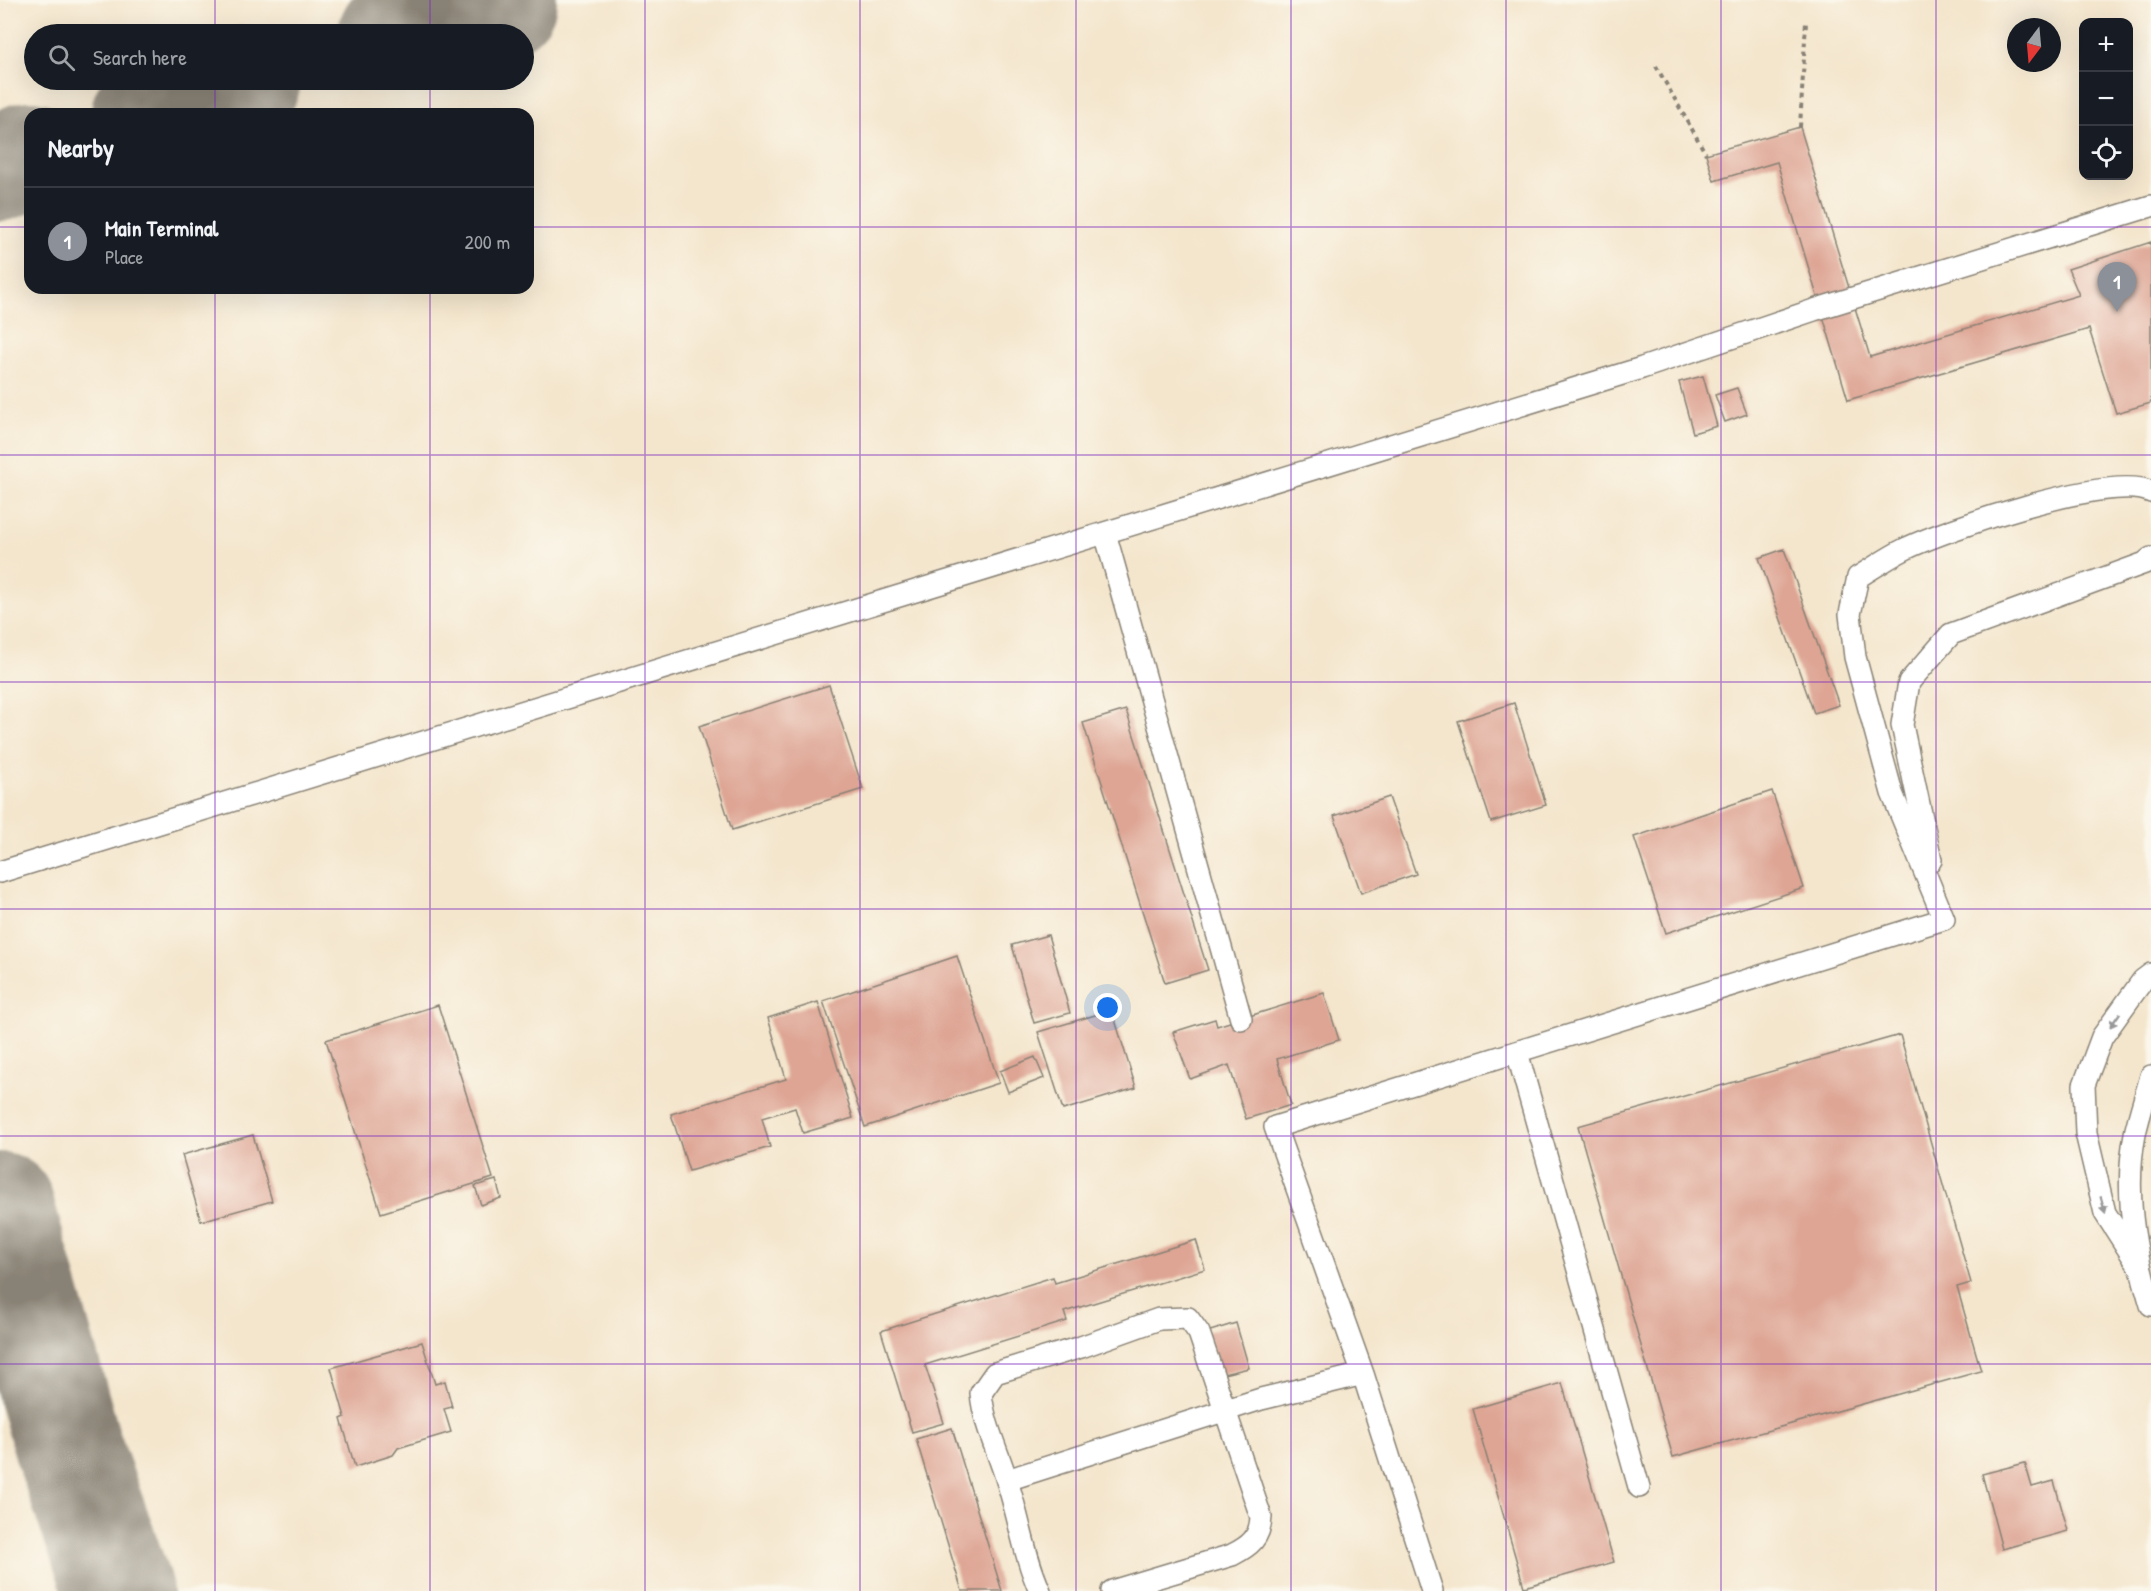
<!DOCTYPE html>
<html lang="en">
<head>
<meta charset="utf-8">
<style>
  body { margin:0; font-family:"Patrick Hand",sans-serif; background:#242831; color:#f1f3f6 }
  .controls { position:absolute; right:18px; top:18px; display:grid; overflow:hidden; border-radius:12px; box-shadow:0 6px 24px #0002 }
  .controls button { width:54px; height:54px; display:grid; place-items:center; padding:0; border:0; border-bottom:2px solid #363941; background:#171b24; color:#f1f3f6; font:30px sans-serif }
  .compass { position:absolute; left:2007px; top:18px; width:54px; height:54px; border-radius:50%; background:#171b24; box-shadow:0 6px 24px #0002; rotate:196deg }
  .you { position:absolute; left:1108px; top:1008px; width:21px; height:21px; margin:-15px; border:4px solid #fff; border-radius:50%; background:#1a73e8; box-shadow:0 0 0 9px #1a73e833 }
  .badge { display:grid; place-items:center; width:39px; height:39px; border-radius:50%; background:#8c9099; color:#fff; font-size:20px; font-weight:700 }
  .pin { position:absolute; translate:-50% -50px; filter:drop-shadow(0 2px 3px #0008) }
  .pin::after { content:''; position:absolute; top:32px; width:21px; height:18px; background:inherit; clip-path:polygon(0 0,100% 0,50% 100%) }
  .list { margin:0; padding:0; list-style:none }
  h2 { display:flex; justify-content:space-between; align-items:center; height:78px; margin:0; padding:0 24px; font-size:26px }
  h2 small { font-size:20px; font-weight:400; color:#9ea1a6 }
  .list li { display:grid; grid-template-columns:39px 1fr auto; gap:18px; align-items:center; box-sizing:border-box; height:108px; padding:0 24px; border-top:2px solid #363941 }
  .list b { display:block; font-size:22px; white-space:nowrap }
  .list p { margin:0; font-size:20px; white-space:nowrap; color:#9ea1a6 }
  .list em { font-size:20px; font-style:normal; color:#9ea1a6 }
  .icon { flex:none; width:33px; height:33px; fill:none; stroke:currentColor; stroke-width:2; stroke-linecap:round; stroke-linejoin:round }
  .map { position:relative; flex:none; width:2151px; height:1591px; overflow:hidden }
  .search { position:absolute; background:#171b24; box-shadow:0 6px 24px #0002; left:24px; top:24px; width:510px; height:66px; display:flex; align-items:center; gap:15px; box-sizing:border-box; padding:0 21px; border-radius:33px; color:#9ea1a6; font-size:22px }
  .panel { position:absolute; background:#171b24; box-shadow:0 6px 24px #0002; left:24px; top:108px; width:510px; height:186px; border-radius:18px }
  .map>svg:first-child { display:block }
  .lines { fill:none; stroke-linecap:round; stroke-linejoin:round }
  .taxiway { stroke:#888174; stroke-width:108 }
  .building { fill:#dea594 }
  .lane-casing { stroke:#888174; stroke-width:24 }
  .path { stroke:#888174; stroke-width:4; stroke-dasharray:4.5 4.5; stroke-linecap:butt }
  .lane { stroke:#fff; stroke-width:21 }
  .oneway { fill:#999 }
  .grid { fill:none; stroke:#7b2cbf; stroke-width:1.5; stroke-opacity:0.55 }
</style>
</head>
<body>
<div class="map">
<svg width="2151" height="1591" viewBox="0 0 2151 1591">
  <rect width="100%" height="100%" fill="#fbf7ec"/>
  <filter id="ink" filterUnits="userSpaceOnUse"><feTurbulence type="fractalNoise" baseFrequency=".0167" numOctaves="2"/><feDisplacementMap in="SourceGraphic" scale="12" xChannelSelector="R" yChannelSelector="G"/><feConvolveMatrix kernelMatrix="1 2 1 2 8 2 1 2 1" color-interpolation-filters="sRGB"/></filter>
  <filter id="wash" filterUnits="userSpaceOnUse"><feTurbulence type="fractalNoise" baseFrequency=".008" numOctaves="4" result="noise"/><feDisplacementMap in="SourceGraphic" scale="24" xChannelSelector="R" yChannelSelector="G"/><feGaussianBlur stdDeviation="1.35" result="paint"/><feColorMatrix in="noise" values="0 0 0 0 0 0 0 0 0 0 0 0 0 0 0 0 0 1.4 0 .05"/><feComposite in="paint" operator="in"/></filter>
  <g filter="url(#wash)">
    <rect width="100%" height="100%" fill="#f4e6cd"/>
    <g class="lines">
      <path class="taxiway" d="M392 34 503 0
        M145 114 247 80
        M0 167 30 155
        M0 1206 68 1447 119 1591"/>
    </g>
    <g id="blocks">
      <path class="building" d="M1800 127 1870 357 2079 295 2068 269 2151 242V403L2116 413 2089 329 1848 400 1777 162 1714 181 1706 154Z
        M1703 376 1717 426 1693 433 1679 382Z
        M1737 388 1747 414 1725 422 1715 395Z
        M1784 549 1839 705 1814 713 1759 558Z
        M829 685 863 789 732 830 699 726Z
        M1514 703 1546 805 1491 822 1458 721Z
        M1126 710 1208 970 1165 983 1083 723Z
        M1772 791 1804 888 1666 933 1634 837Z
        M1389 797 1416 874 1361 893 1334 816Z
        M1048 935 1070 1013 1034 1023 1012 945Z
        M957 956 999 1083 865 1127 823 1001Z
        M1324 993 1339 1040 1277 1059 1291 1105 1246 1119 1229 1065 1190 1079 1173 1032 1215 1019 1217 1026Z
        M818 1002 853 1118 803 1133 795 1108 762 1118 770 1147 689 1171 671 1114 786 1079 768 1018Z
        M438 1005 493 1178 381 1213 326 1040Z
        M1112 1010 1136 1088 1063 1110 1038 1032Z
        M1900 1035 1971 1283 1957 1287 1981 1371 1673 1457 1578 1126Z
        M1035 1057 1044 1078 1008 1092 1000 1071Z
        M253 1135 272 1201 201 1221 182 1155Z
        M496 1180 501 1198 481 1205 475 1186Z
        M1196 1240 1205 1269 1064 1312 1067 1321 925 1365 944 1423 912 1432 881 1331 1053 1277 1055 1283Z
        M1236 1323 1249 1368 1219 1375 1207 1332Z
        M422 1342 435 1384 445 1381 452 1407 444 1409 451 1432 398 1448 393 1455 355 1467 341 1419 345 1417 331 1368Z
        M1562 1383 1614 1562 1524 1587 1473 1409Z
        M952 1428 1002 1591H962L916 1439Z
        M2025 1463 2032 1487 2054 1481 2068 1531 2002 1549 1982 1474Z"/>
    </g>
  </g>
  <g filter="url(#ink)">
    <use href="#blocks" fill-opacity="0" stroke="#888174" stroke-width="1.5"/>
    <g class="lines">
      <defs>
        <path id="lane" d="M1105 533 1241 1019
          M1931 860 1902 725 1909 682 1951 634 2145 563 2151 558
          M0 872 1642 368 1814 310 2151 206
          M1944 919 1892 793 1855 657 1850 614 1858 577C1873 568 1889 557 1905 549 1946 529 2112 472 2151 492
          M1517 1052 1639 1487
          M2151 1076C2146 1095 2139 1115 2135 1134 2124 1191 2134 1251 2151 1305
          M2139 1266 2105 1213 2086 1133 2084 1085 2102 1037 2143 980 2151 974
          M1007 1480 1261 1399 1363 1374
          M1040 1591C1024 1556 1019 1517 1007 1481 998 1451 984 1425 981 1393L995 1373 1081 1347 1159 1319 1188 1318 1199 1333 1261 1517C1260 1538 1250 1546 1232 1555L1112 1591
          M1432 1591 1363 1374 1275 1127 1944 919"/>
      </defs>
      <use href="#lane" class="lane-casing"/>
      <path class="path" d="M1656 66 1706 154
        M1800 127 1806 22"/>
      <use href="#lane" class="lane"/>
    </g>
    <defs><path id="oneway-solid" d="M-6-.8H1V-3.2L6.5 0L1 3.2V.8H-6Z" transform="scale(1.5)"/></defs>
    <g class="oneway">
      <use href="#oneway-solid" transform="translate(2115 1020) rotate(125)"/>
      <use href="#oneway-solid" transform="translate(2103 1205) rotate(74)"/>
    </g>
  </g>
  <path class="grid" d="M215 0V34M430 0V34M645 0V1591M860 0V1591M1076 0V1591M1291 0V1591M1506 0V1591M1721 0V1591M1936 0V1591M215 80V114M430 80V114M0 227H30M528 227H2151M215 288V1591M430 288V1591M0 455H2151M0 682H2151M0 909H2151M0 1136H2151M0 1364H2151"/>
</svg>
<div class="controls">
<button>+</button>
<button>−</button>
<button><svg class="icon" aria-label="locate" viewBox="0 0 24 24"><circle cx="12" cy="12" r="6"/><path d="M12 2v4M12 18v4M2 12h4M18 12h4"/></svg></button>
</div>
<svg class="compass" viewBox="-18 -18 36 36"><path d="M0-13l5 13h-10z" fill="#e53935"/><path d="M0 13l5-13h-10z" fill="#9ea1a6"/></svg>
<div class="you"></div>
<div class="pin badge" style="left:2117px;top:312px">1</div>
<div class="search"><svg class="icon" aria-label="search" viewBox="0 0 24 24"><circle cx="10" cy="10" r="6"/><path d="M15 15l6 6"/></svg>Search here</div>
<section class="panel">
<h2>Nearby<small></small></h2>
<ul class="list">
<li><span class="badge">1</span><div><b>Main Terminal</b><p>Place</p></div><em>200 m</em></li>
</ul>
</section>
</div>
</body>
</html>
